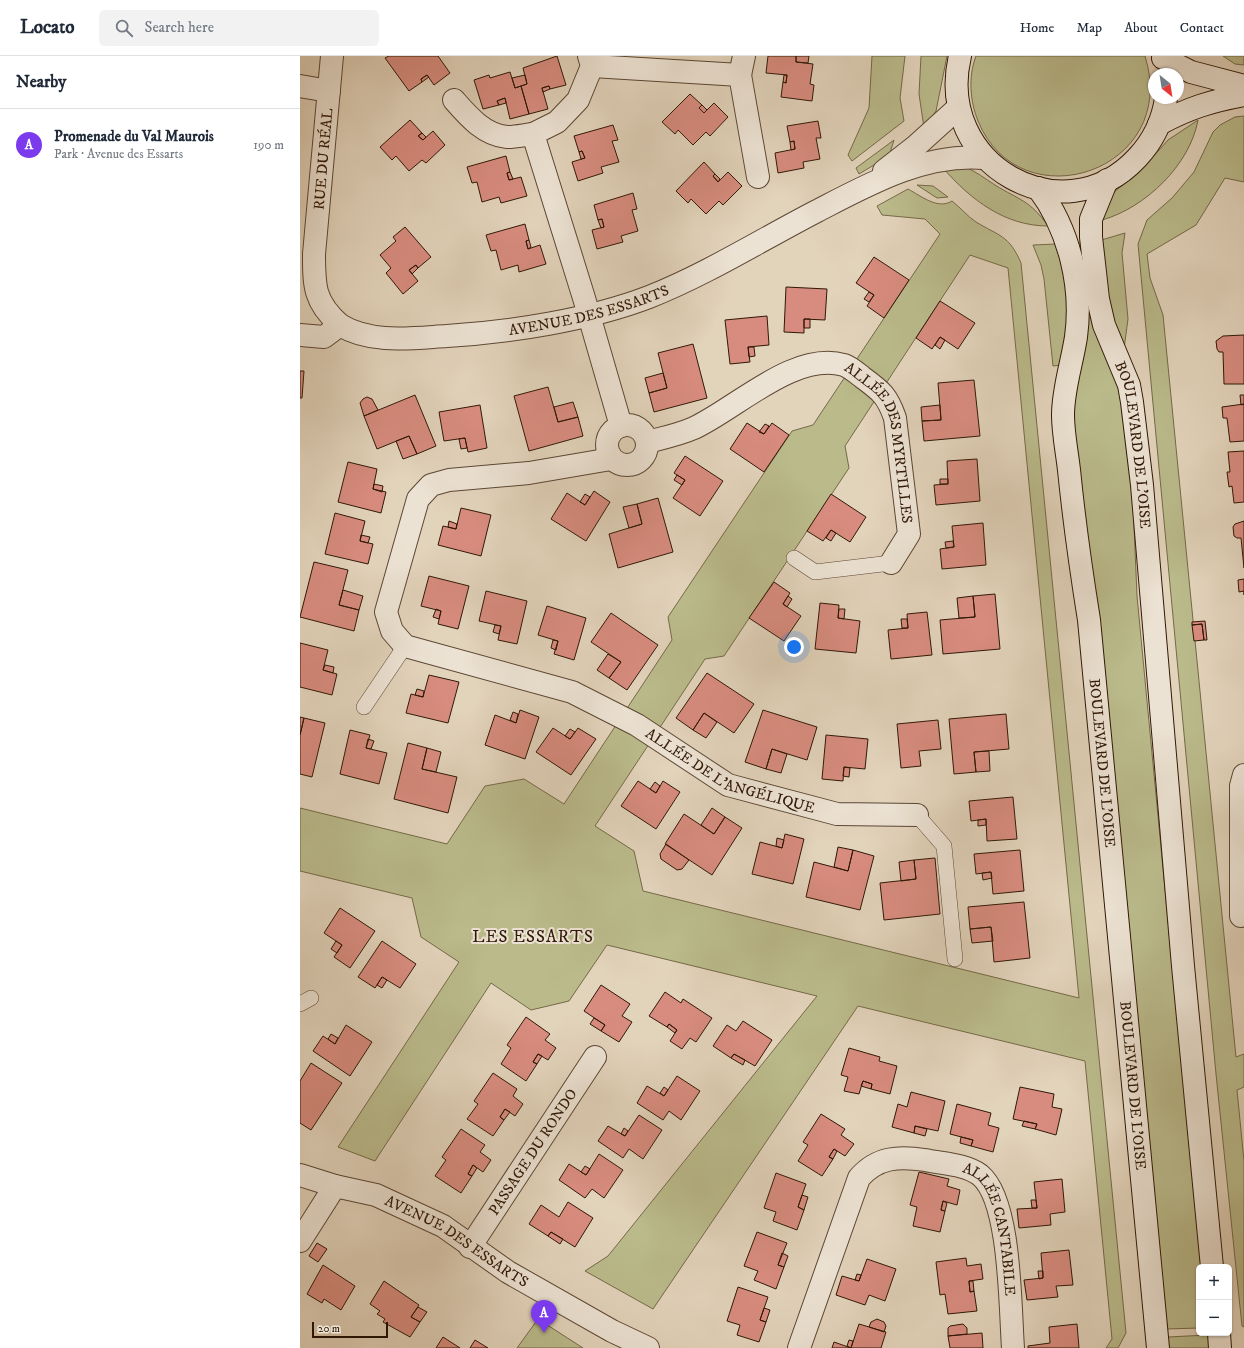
<!DOCTYPE html>
<html lang="en">
<head>
<meta charset="utf-8">
<style>
  body { margin:0; font-family:"IM FELL DW Pica",serif; background:#f2f2f3; color:#1f2937 }
  .controls { position:absolute; right:12px; bottom:12px; display:grid; overflow:hidden; border-radius:6px; box-shadow:0 1px 3px #0004 }
  .controls button { width:36px; height:36px; display:grid; place-items:center; padding:0; border:0; border-bottom:1px solid #e0e1e3; background:#fff; color:#1f2937; font:20px sans-serif }
  .compass { position:absolute; left:848px; top:12px; width:36px; height:36px; border-radius:50%; background:#fff; box-shadow:0 1px 3px #0004; rotate:150deg }
  .scale { position:absolute; left:12px; bottom:10px; width:76px; box-sizing:border-box; padding-left:4px; border:2px solid #301806; border-top:0; font-size:11px; line-height:14px; white-space:nowrap; color:#301806; -webkit-text-stroke:3px #ece2d3; paint-order:stroke }
  .you { position:absolute; left:494px; top:591px; width:14px; height:14px; margin:-10px; border:3px solid #fff; border-radius:50%; background:#1a73e8; box-shadow:0 0 0 6px #1a73e833 }
  .badge { display:grid; place-items:center; width:26px; height:26px; border-radius:50%; background:#7c3aed; color:#fff; font-size:13px; font-weight:700 }
  .pin { position:absolute; translate:-50% -33px; filter:drop-shadow(0 1px 2px #0008) }
  .pin::after { content:''; position:absolute; top:21px; width:14px; height:12px; background:inherit; clip-path:polygon(0 0,100% 0,50% 100%) }
  .list { margin:0; padding:0; list-style:none }
  h2 { display:flex; justify-content:space-between; align-items:center; height:52px; margin:0; padding:0 16px; font-size:17px }
  h2 small { font-size:13px; font-weight:400; color:#747a83 }
  .list li { display:grid; grid-template-columns:26px 1fr auto; gap:12px; align-items:center; box-sizing:border-box; height:72px; padding:0 16px; border-top:1px solid #e0e1e3 }
  .list b { display:block; font-size:15px; white-space:nowrap }
  .list p { margin:0; font-size:13px; white-space:nowrap; color:#747a83 }
  .list em { font-size:13px; font-style:normal; color:#747a83 }
  .icon { flex:none; width:22px; height:22px; fill:none; stroke:currentColor; stroke-width:2; stroke-linecap:round; stroke-linejoin:round }
  .map { position:relative; flex:none; width:944px; height:1292px; overflow:hidden }
  header { display:flex; align-items:center; gap:24px; box-sizing:border-box; height:56px; padding:0 20px; background:#fff; border-bottom:1px solid #e0e1e3 }
  header strong { font-size:19px }
  nav { display:flex; gap:22px; margin-inline-start:auto; font-size:14px }
  .search { width:280px; height:36px; background:#f2f2f3; display:flex; align-items:center; gap:10px; box-sizing:border-box; padding:0 14px; border-radius:6px; color:#747a83; font-size:15px }
  main { display:flex }
  aside { flex:1; background:#fff }
  .map>svg:first-child { display:block }
  .green { fill:#baba8b; stroke:#756948; fill-rule:evenodd }
  .building { fill:#d88c7f; stroke:#301806 }
  .lines { fill:none; stroke-linecap:round; stroke-linejoin:round }
  .service-casing { stroke:#5c4733; stroke-width:16 }
  .minor-casing { stroke:#5c4733; stroke-width:24 }
  .secondary-casing { stroke:#301806; stroke-width:24 }
  .service { stroke:#ece2d3; stroke-width:15 }
  .minor { stroke:#ece2d3; stroke-width:22 }
  .secondary { stroke:#ece2d3; stroke-width:22 }
  .labels { text-anchor:middle; stroke-width:4; stroke-linejoin:round; paint-order:stroke }
  .street-label { font-size:15px; fill:#301806; stroke:#ece2d3 }
  .quarter-label { font-size:17px; letter-spacing:1px; fill:#301806; stroke:#ece2d3 }
</style>
</head>
<body>
<header>
<strong>Locato</strong>
<div class="search"><svg class="icon" aria-label="search" viewBox="0 0 24 24"><circle cx="10" cy="10" r="6"/><path d="M15 15l6 6"/></svg>Search here</div>
<nav><a>Home</a><a>Map</a><a>About</a><a>Contact</a></nav>
</header>
<main>
<aside>
<h2>Nearby<small></small></h2>
<ul class="list">
<li><span class="badge">A</span><div><b>Promenade du Val Maurois</b><p>Park · Avenue des Essarts</p></div><em>190 m</em></li>
</ul>
</aside>
<div class="map">
<svg width="944" height="1292" viewBox="0 0 944 1292">
  <rect width="100%" height="100%" fill="#e2d3bb"/>
  <filter id="stains"><feTurbulence type="fractalNoise" baseFrequency=".005" numOctaves="4"/><feColorMatrix values="0 0 0 0 .2 0 0 0 0 .09 0 0 0 0 .02 0 0 0 .5 -.17"/></filter>
  <radialGradient id="worn" r=".72"><stop offset=".6" stop-color="#630" stop-opacity="0"/><stop offset="1" stop-color="#630" stop-opacity=".3"/></radialGradient>
  <path class="green" d="M572 0H605L600 42 604 65 552 105 548 99 569 52Z
    M621 0H647L636 55 624 72 619 38Z
    M676 0H845C881 115 720 168 678 65 670 45 668 21 676 0Z
    M923 0H944V9L935 8Z
    M944 60V126L925 122 896 169 847 198 850 222 863 259 936 1001 944 998V1031L937 1034 944 1105V1271L942 1270 916 1018 838 188 847 164 872 142 894 116 913 76 920 69 935 61Z
    M898 64C890 109 845 152 802 164L803 150 814 136 842 113 868 84Z
    M594 84 589 100 559 118 556 112Z
    M665 111C677 116 684 122 695 129 719 144 730 144 748 170 705 170 671 144 643 112Z
    M617 129 633 130 648 141 637 142Z
    M608 133C621 140 638 154 652 145 661 152 667 160 676 166 699 180 709 179 721 207L826 1277 818 1292H806L812 1283 785 1005 558 950 353 1253 285 1215 308 1200 517 940 307 889 269 945 231 954 191 927 75 1105 38 1091 159 906 121 881 112 842 0 815V752L147 788 185 730 224 723 264 748 372 584 368 561 492 375 513 369 640 178 625 163 582 159 577 150ZM670 199 708 212 779 942 343 835 334 795 295 770 405 603 424 600 549 412 545 390Z
    M825 177 822 197 828 263 824 293 810 262 798 185Z
    M785 186 817 318 836 435 834 470 837 540 901 1211H899V1272L867 1273 795 534 783 471 772 375 775 188Z
    M756 188 762 207 769 256 762 309 753 310 744 223 741 209 733 189Z
    M238 1263 283 1292H217Z
    M908 1279 909 1292H869L868 1281Z"/>
  <path class="building" d="M89 0H138L150 17 134 29 127 19 121 23 122 26 109 35 85 2Z
    M257 0 266 29 250 33 249 30 242 32 248 53 229 58 221 30 227 28 223 12Z
    M468 0H496V6L513 8 510 28 514 29 512 45 481 41 483 26 486 27 487 19 466 17Z
    M496 0H509L508 7 496 6Z
    M210 16 215 32 221 30 229 58 210 63 205 42 197 45 199 49 183 53 174 24 189 19 190 22Z
    M127 19 129 21 122 26 121 23Z
    M225 19 227 28 215 32 212 22Z
    M484 19H487L486 27 483 26Z
    M249 30 250 33 243 36 242 32Z
    M390 38 402 49 399 52 404 57 414 47 428 61 410 80 406 76 393 89 378 74 375 78 362 66Z
    M205 42 206 47 199 49 197 45Z
    M402 49 407 54 404 57 399 52Z
    M110 64 122 77 118 80 123 84 133 75 145 89 126 107 122 104 109 115 96 100 92 104 80 91Z
    M518 65 521 82H516L520 103 503 106 504 112 478 117 475 97 495 93 494 85 490 86 487 70Z
    M313 69 318 84 312 85 319 106 301 111 303 117 278 125 272 106 285 102 282 95 279 96 274 80Z
    M122 77 126 81 123 84 118 80Z
    M494 85 495 93 491 94 490 86Z
    M282 95 285 102 281 103 279 96Z
    M206 100 210 116 207 117 209 124 221 121 227 140 201 147 199 141 182 146 177 126 172 127 167 111Z
    M404 106 415 118 413 120 418 126 428 116 442 130 423 149 419 145 406 158 391 143 388 147 376 135Z
    M210 116 213 123 209 124 207 117Z
    M415 118 420 123 418 126 413 120Z
    M333 137 337 153 332 154 338 175 321 180 323 186 297 193 292 174 304 171 302 163 298 164 294 149Z
    M302 163 304 171 301 172 298 164Z
    M225 168 229 184 226 185 228 193 240 189 246 208 219 216 218 209 201 214 196 194 191 195 186 179Z
    M105 171 131 201 118 212 116 209 109 214 118 225 103 238 86 217 91 212 80 199 96 185 93 181Z
    M229 184 231 191 228 193 226 185Z
    M574 201 609 224 584 262 567 250 574 239 556 227Z
    M116 209 118 212 112 218 109 214Z
    M486 231 527 233 525 264 504 263V277L484 276Z
    M569 236 574 239 569 246 564 243Z
    M640 245 675 267 658 293 640 281 632 293 616 282Z
    M467 260 469 289 448 291 450 306 430 308 425 264Z
    M504 263H510V272H504Z
    M944 279V328H924L923 296H919L917 293 916 285 923 280Z
    M640 281 645 284 640 293 635 289Z
    M393 288 407 342 354 356 349 337 367 332 358 297Z
    M448 291H454L455 300 449 301Z
    M0 315H4L2 342H0Z
    M363 317 367 332 349 337 345 322Z
    M674 324 680 380 624 385 622 365 641 364 638 327Z
    M248 331 258 366 278 361 283 380 229 395 214 340Z
    M115 339 136 390 117 398 109 380 77 393 64 360Z
    M940 339H944V348L941 349Z
    M67 341 72 343 78 354 64 360 60 347 63 343Z
    M273 346 278 361 258 366 254 351Z
    M944 348V385L930 386 927 362H923L922 351Z
    M180 349 187 392 168 396 165 382 144 385 139 356Z
    M640 349 641 364 622 365 621 351Z
    M447 367 464 378 472 367 489 379 464 416 430 393Z
    M465 368 469 370 464 378 459 376Z
    M109 380 117 398 103 403 96 385Z
    M165 382 167 392 161 393 159 383Z
    M944 395V446L934 447 932 430 929 431 927 416H930L928 396Z
    M385 400 423 425 400 460 373 442 385 424 374 417Z
    M677 403 680 445 636 449 634 429 648 428 647 405Z
    M48 406 77 413 73 433 86 436 81 457 38 446Z
    M377 419 385 424 382 429 374 424Z
    M640 423H648V428H640Z
    M74 428 83 430 82 436 73 433Z
    M294 435 310 446 286 485 251 463 267 437 285 449Z
    M285 438 290 441 285 449 280 446Z
    M531 438 566 461 550 486 531 474 523 485 507 475Z
    M358 442 373 496 318 512 309 478 342 468 337 448Z
    M337 448 342 468 329 472 323 451Z
    M161 452 191 459 181 500 138 489 143 470 156 473Z
    M35 457 65 465 60 485 73 488 68 508 25 498Z
    M149 465 157 468 156 473 148 471Z
    M944 465V512L941 482H937L934 480 933 471 935 468Z
    M683 467 686 509 642 513 640 493 654 491 652 470Z
    M531 474 536 477 531 485 526 482Z
    M61 479 70 481 68 487 60 485Z
    M653 485 654 491 646 492 645 486Z
    M14 506 48 514 39 549 59 554 54 575 0 561Z
    M129 520 169 530 158 573 138 568 141 555 121 550Z
    M944 523V539V535L939 536 938 524Z
    M474 526 490 537 483 548 501 560 484 585 449 562Z
    M43 534 63 540 59 554 39 549Z
    M186 535 227 545 217 588 198 584 201 570 179 565Z
    M695 538 700 593 643 598 640 564 675 561 673 540Z
    M488 540 492 543 487 551 483 548Z
    M673 540 675 561 659 562 657 542Z
    M520 547 539 549 538 562 560 565 556 597 515 593Z
    M247 550 286 562 274 604 254 598 258 585 238 579Z
    M136 553 141 555 139 563 133 561Z
    M539 553H545L544 563 538 562Z
    M627 556 632 599 591 603 588 574 608 572 607 558Z
    M311 557 358 589 327 634 309 622 321 606 291 586Z
    M601 563H607L608 572H602Z
    M905 565 907 584H904L902 568 892 569V566Z
    M902 568 904 584 894 585 892 569Z
    M195 569 201 570 199 578 193 576Z
    M253 584 258 585 256 594 251 592Z
    M0 587 28 594 23 614 37 618 32 639 0 631Z
    M308 598 321 606 309 622 297 614Z
    M25 609 34 611 33 617 23 614Z
    M407 617 454 648 434 677 404 657 393 674 376 662Z
    M129 619 159 626 148 667 106 657 111 638 123 641Z
    M117 633 124 635 123 641 115 639Z
    M220 654 239 661 225 703 185 689 195 659 216 667Z
    M463 654 517 671 507 704 472 693 466 713 445 706Z
    M213 656 218 658 216 667 210 664Z
    M404 657 417 666 406 682 393 674Z
    M706 658 709 693 674 696 676 716 654 718 649 663Z
    M0 661 4 662 0 679Z
    M4 662 25 667 12 721 0 718V679Z
    M638 664 641 693 619 695 621 710 601 712 597 668Z
    M253 672 270 683 278 672 296 683 271 719 236 696Z
    M270 673 275 676 270 683 265 680Z
    M50 674 70 679 66 692 87 697 79 728 40 718Z
    M526 679 568 683 565 713 544 711 543 725 522 723Z
    M68 683 74 685 71 693 66 692Z
    M108 687 127 692 122 713 157 721 148 757 94 743Z
    M127 692 141 696 136 716 122 713Z
    M472 693 487 698 481 717 466 713Z
    M689 695 690 715 676 716 674 696Z
    M544 711 550 712 549 721 543 720Z
    M338 725 356 737 363 725 380 736 356 773 321 750Z
    M355 726 360 730 356 737 350 733Z
    M713 741 717 783 687 785 686 763 671 765 669 745Z
    M412 752 425 761 414 778 401 769Z
    M384 758 414 778 425 761 442 772 412 819 365 788Z
    M686 763V769L678 770V764Z
    M485 778 504 783 493 828 452 818 460 786 482 792Z
    M477 782 484 784 482 792 476 790Z
    M366 788 389 804 382 813 377 814 361 803 360 798Z
    M538 791 553 794 548 815 534 811Z
    M553 794 574 800 560 854 506 841 514 806 548 815Z
    M720 794 724 835 693 838 691 816 676 818 674 798Z
    M635 802 640 858 584 864 580 827 616 823 614 804Z
    M614 804 616 823 601 825 599 806Z
    M691 816 692 822 683 824 682 817Z
    M724 846 730 902 694 906 691 871 670 873 668 851Z
    M40 852 75 875 50 912 34 901 42 889 24 877Z
    M691 871 693 885 672 887 670 873Z
    M36 885 42 889 37 897 31 893Z
    M82 885 116 908 100 932 82 921 75 932 58 921Z
    M82 921 87 924 82 932 77 929Z
    M301 929 330 948 322 960 332 966 319 986 301 975 305 969 284 955Z
    M365 936 381 947 383 943 412 962 396 986 390 982 382 993 370 985 377 974 369 968 367 971 349 960Z
    M226 961 250 978 245 984 256 992 248 1004 238 998 233 1006 237 1008 226 1025 201 1008 211 992 207 989Z
    M294 962 305 969 301 975 290 968Z
    M443 965 472 984 455 1010 434 998 431 1002 413 990 427 969 436 975Z
    M369 968 377 974 375 977 367 971Z
    M46 969 72 986 50 1020 13 995 23 980 35 988Z
    M31 978 38 982 35 988 28 983Z
    M549 992 580 1001 579 1005 597 1010 590 1038 571 1033 572 1028 563 1025 559 1038 544 1035 548 1021 541 1019Z
    M238 998 242 1000 237 1008 233 1006Z
    M434 998 445 1004 443 1009 431 1002Z
    M11 1007 42 1027 11 1074 0 1067V1025Z
    M193 1017 217 1033 213 1040 223 1048 215 1060 205 1053 200 1061 204 1064 193 1080 167 1063 178 1048 174 1045Z
    M377 1020 400 1035 381 1064 369 1055 363 1064 337 1047 347 1030 364 1040Z
    M563 1025 572 1028 571 1033 561 1030Z
    M364 1031 368 1034 364 1040 360 1037Z
    M720 1031 754 1038 752 1051 762 1053 756 1079 735 1073 737 1068 713 1063Z
    M611 1036 645 1045 638 1075 615 1070 614 1077 592 1071 598 1048 607 1051Z
    M657 1048 691 1057 688 1069 699 1072 693 1096 671 1090 673 1084 650 1078Z
    M205 1053 210 1056 204 1064 200 1061Z
    M521 1058 545 1073 541 1079 554 1088 545 1100 534 1093 529 1101 533 1103 522 1120 498 1105 508 1089 503 1086Z
    M339 1059 362 1074 343 1103 329 1093 323 1102 298 1085 308 1070 325 1080Z
    M724 1065 737 1068 735 1073 722 1070Z
    M615 1070 627 1073 625 1080 614 1077Z
    M324 1072 328 1075 325 1080 321 1078Z
    M161 1073 185 1089 180 1096 191 1104 183 1116 173 1109 168 1118 172 1120 161 1137 135 1120 146 1104 142 1101Z
    M661 1081 673 1084 671 1090 660 1087Z
    M534 1093 537 1095 533 1103 529 1101Z
    M299 1098 323 1114 304 1142 292 1133 285 1142 259 1124 269 1108 286 1119Z
    M173 1109 177 1112 172 1120 168 1118Z
    M285 1110 290 1113 286 1119 281 1116Z
    M619 1116 649 1123 647 1130 660 1134 657 1149 643 1145 641 1154 645 1155 640 1176 613 1170 617 1151 610 1149Z
    M476 1117 506 1128 498 1151 504 1154 497 1174 473 1165 476 1156 464 1152Z
    M762 1123 765 1156 750 1158 751 1169 719 1172 717 1153 737 1152 734 1126Z
    M502 1139 508 1141 504 1154 498 1151Z
    M731 1144H736L737 1152H732Z
    M643 1145 647 1147 645 1155 641 1154Z
    M268 1146 293 1162 275 1191 251 1176 248 1180 229 1168 241 1149 259 1161Z
    M251 1176 263 1183 260 1188 248 1180Z
    M457 1176 487 1187 478 1209 484 1211 476 1233 454 1224 458 1215 444 1210Z
    M17 1187 27 1193 18 1206 9 1200Z
    M769 1194 773 1229 756 1230 758 1241 727 1244 724 1224 743 1222 741 1197Z
    M482 1197 488 1200 484 1211 478 1209Z
    M666 1202 667 1210 681 1208 683 1223 669 1225 670 1236 674 1235 677 1255 648 1258 645 1238 640 1239 636 1206Z
    M567 1203 596 1213 585 1245 569 1239 565 1249 536 1239 542 1220 559 1225Z
    M23 1209 55 1230 41 1254 24 1243 22 1247 7 1238Z
    M738 1215H743V1222L739 1223Z
    M557 1218 561 1219 559 1225 555 1224Z
    M84 1225 119 1249 111 1261 120 1266 110 1281 83 1266 85 1263 77 1258 80 1255 70 1248Z
    M669 1225H673L674 1235 670 1236Z
    M438 1231 468 1241 460 1264 466 1266 459 1286 437 1279 440 1269 427 1265Z
    M118 1251 127 1256 120 1266 111 1261Z
    M464 1252 470 1254 466 1266 460 1264Z
    M577 1263 584 1266 586 1270 584 1276 569 1271 571 1266Z
    M559 1268 586 1276 581 1292H532L534 1286 551 1292Z
    M663 1268 667 1272V1278L648 1280V1272L650 1270Z
    M777 1268 779 1292H728V1290L750 1287 749 1271Z
    M682 1277 683 1292H650L648 1280Z
    M143 1281 160 1292H136Z
    M175 1284 188 1292H170Z
    M549 1284 553 1285 551 1292 547 1290Z"/>
  <g class="lines">
    <defs>
      <path id="service" d="M494 502 515 516 591 507
        M64 651 105 590
        M617 759 644 790 655 903
        M0 948 11 942"/>
      <g id="minor">
        <path d="M32 0 14 198C14 230 14 246 40 269"/>
        <path d="M289 0 292 10 278 44 257 66 233 78 284 242 321 370"/>
        <path d="M292 10 440 19 458 121"/>
        <path d="M440 19 444 0"/>
        <path d="M0 30 29 35"/>
        <path d="M154 44C168 60 184 79 207 81 215 81 224 79 233 78"/>
        <path d="M584 115 616 90 658 52"/>
        <path id="s1" d="M0 279 24 281 40 269C71 288 112 282 147 280 211 276 289 264 349 241 407 218 461 184 517 155 569 128 624 97 684 102"/>
        <circle cx="327" cy="389" r="20"/>
        <path id="s2" d="M347 386C363 382 378 379 394 372 437 352 494 295 544 309 550 311 557 317 562 321 581 335 587 339 595 362L609 478 591 507"/>
        <path id="s3" d="M311 403 229 417 149 424 131 429 118 443 86 556 92 575 105 590 272 636 337 669 428 729 537 758 617 759"/>
        <path d="M941 860V730L944 719"/>
        <path id="s4" d="M0 1119 35 1130 76 1139 143 1170 208 1216 312 1275 348 1292"/>
        <path d="M0 1185 35 1130"/>
        <path id="s5" d="M170 1191 295 1001"/>
        <path id="s6" d="M499 1292 559 1122C577 1101 599 1100 625 1104 643 1108 665 1108 680 1119 711 1144 710 1252 713 1292"/>
      </g>
      <g id="secondary">
        <path d="M660 0C634 109 763 181 837 102 853 85 863 64 866 42"/>
        <path d="M863 2 891 16 944 30"/>
        <path d="M859 68C889 52 911 45 944 39"/>
        <path id="s7" d="M807 124 791 163V181L798 243 804 269 829 329 832 346 842 429 883 910 912 1211"/>
        <path id="s8" d="M738 132C769 173 783 230 776 281 772 307 763 333 763 359 763 377 767 396 769 414 774 464 781 514 789 564L858 1292"/>
        <path d="M919 1277 920 1292"/>
      </g>
    </defs>
    <use href="#service" class="service-casing"/>
    <use href="#minor" class="minor-casing"/>
    <use href="#secondary" class="secondary-casing"/>
    <use href="#service" class="service"/>
    <use href="#minor" class="minor"/>
    <use href="#secondary" class="secondary"/>
  </g>
  <g class="labels">
    <g class="street-label">
      <text transform="translate(23 103) rotate(-85)" y="5">RUE DU RÉAL</text>
      <text dy="5" stroke="none"><textPath href="#s1" startOffset="298">AVENUE DES ESSARTS</textPath></text>
      <text dy="5" stroke="none"><textPath href="#s7" startOffset="274">BOULEVARD DE L'OISE</textPath></text>
      <text dy="5" stroke="none"><textPath href="#s2" startOffset="308">ALLÉE DES MYRTILLES</textPath></text>
      <text dy="5" stroke="none"><textPath href="#s8" startOffset="587">BOULEVARD DE L'OISE</textPath></text>
      <text dy="5" stroke="none"><textPath href="#s3" startOffset="710">ALLÉE DE L'ANGÉLIQUE</textPath></text>
      <text dy="5" stroke="none"><textPath href="#s8" startOffset="911">BOULEVARD DE L'OISE</textPath></text>
      <text dy="5" stroke="none"><textPath href="#s5" startOffset="114">PASSAGE DU RONDO</textPath></text>
      <text dy="5" stroke="none"><textPath href="#s6" startOffset="364">ALLÉE CANTABILE</textPath></text>
      <text dy="5" stroke="none"><textPath href="#s4" startOffset="172">AVENUE DES ESSARTS</textPath></text>
    </g>
    <g class="quarter-label">
      <text x="233" y="886">LES ESSARTS</text>
    </g>
  </g>
  <rect width="100%" height="100%" filter="url(#stains)"/>
  <rect width="100%" height="100%" fill="url(#worn)"/>
</svg>
<div class="controls">
<button>+</button>
<button>−</button>
</div>
<svg class="compass" viewBox="-18 -18 36 36"><path d="M0-13l5 13h-10z" fill="#e53935"/><path d="M0 13l5-13h-10z" fill="#747a83"/></svg>
<div class="scale">20 m</div>
<div class="you"></div>
<div class="pin badge" style="left:244px;top:1277px">A</div>
</div>
</main>
</body>
</html>
